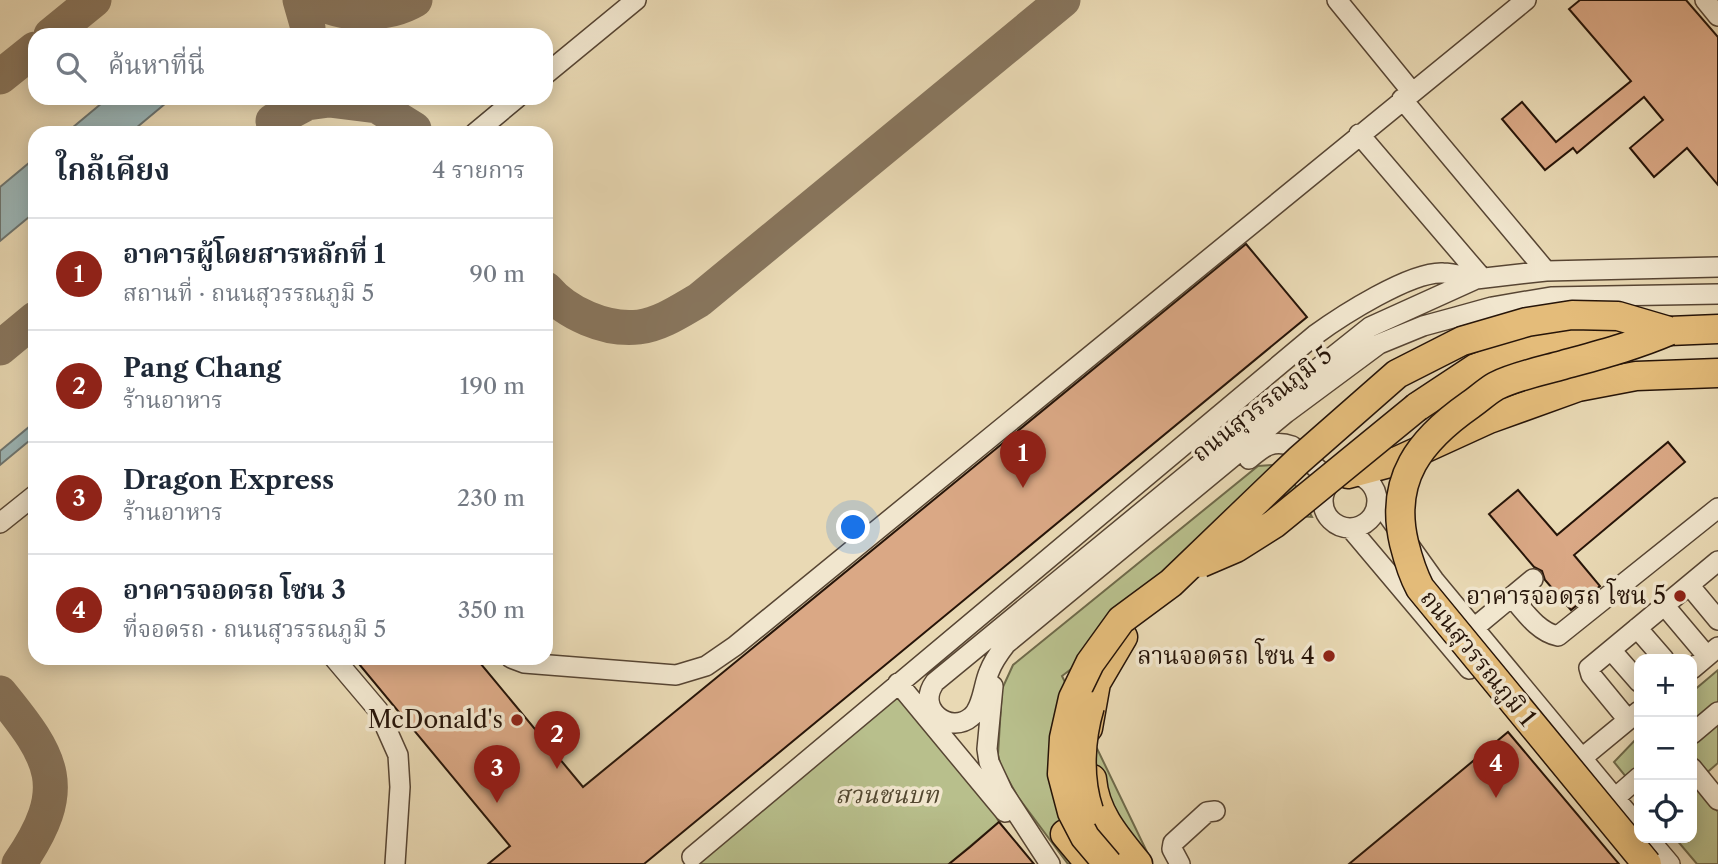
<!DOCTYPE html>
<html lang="th">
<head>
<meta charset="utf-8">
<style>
  body { margin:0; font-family:"Libre Caslon Text","Noto Serif Thai",serif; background:#f2f2f3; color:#1f2937 }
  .controls { position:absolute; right:21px; bottom:21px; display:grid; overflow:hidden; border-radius:14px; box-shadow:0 4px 18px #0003 }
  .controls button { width:63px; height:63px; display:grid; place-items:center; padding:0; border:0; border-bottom:2px solid #e0e1e3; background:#fff; color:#1f2937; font:35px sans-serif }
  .you { position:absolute; left:854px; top:528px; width:24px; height:24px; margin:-18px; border:5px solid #fff; border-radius:50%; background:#1a73e8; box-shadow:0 0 0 10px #1a73e833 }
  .badge { display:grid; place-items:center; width:46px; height:46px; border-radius:50%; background:#8f2418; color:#fff; font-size:23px; font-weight:700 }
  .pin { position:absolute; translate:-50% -58px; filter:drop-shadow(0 2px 4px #0008) }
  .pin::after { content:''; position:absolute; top:37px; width:24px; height:21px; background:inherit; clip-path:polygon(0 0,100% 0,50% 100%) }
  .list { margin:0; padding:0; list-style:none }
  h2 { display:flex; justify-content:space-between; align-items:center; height:91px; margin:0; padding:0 28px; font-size:30px }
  h2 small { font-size:23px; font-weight:400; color:#747a83 }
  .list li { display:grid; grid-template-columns:46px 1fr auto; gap:21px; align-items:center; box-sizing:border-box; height:112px; padding:0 28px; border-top:2px solid #e0e1e3 }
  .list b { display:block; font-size:26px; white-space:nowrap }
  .list p { margin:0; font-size:23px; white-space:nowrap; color:#747a83 }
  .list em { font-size:23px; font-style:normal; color:#747a83 }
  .icon { flex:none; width:38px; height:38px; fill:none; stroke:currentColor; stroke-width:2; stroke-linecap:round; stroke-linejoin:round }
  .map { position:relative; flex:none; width:1718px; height:864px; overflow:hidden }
  .search { position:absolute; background:#fff; box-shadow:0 4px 18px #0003; left:28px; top:28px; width:525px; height:77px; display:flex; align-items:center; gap:18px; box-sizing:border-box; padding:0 24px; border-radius:21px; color:#747a83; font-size:26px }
  .panel { position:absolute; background:#fff; box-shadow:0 4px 18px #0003; left:28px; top:126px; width:525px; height:539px; border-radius:21px }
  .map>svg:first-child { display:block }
  .green { fill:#b8bf8c; stroke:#6f6a4a; stroke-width:2 }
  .water { fill:#9cb7b8; stroke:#6d7672; stroke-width:2 }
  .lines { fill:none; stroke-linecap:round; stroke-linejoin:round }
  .taxiway { stroke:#88765e; stroke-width:35 }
  .building { fill:#daa885; stroke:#261408; stroke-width:2 }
  .minor-casing { stroke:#574533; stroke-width:22 }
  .highway-casing { stroke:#261408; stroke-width:31 }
  .minor { stroke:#f1e6ce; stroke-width:19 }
  .highway { stroke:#e4bc7a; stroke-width:28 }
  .highway-bridge-casing { stroke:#261408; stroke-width:31; stroke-linecap:butt }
  .highway-bridge { stroke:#e4bc7a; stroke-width:28 }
  .poi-dot { fill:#8f2418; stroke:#f1e6ce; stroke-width:2.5 }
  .labels { text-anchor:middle; stroke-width:7; stroke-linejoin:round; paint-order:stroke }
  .street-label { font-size:24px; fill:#261408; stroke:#f1e6ce }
  .poi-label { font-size:24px; fill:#261408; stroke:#f1e6ce; text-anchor:end }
  .park-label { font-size:24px; font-style:italic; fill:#524730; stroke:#f1e6ce }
</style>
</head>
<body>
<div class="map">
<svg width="1718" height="864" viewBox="0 0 1718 864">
  <rect width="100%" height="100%" fill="#e9d9b4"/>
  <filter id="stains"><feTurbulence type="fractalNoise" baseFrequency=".00286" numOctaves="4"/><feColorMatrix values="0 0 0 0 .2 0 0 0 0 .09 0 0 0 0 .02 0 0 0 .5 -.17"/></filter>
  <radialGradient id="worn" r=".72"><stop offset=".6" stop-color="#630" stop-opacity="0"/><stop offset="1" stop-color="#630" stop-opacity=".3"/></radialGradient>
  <path class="green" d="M1273 465 1294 483 1312 517 1273 515 1062 676 1148 854 1137 864H1068L1018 797 1001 767 998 755 1002 689 1013 665 1258 466Z
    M1718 670V763L1695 783 1718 812V864H1697L1675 838H1692V692Z
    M897 695 992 808 999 822 949 864H697Z
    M1639 736V793L1614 762Z"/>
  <path class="water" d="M108 98H172L130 133H66Z
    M35 158V212L0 241V187Z
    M35 422V436L0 465V451Z"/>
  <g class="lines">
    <path class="taxiway" d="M300 0 308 28V35
      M315 0C342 17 388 16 415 0
      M51 35 94 0
      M0 77 35 49
      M273 121 307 103 329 100 377 106 414 129
      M546 289C566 313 606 331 639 327 661 324 680 311 699 300L1063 0
      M0 348 35 319
      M0 693C54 759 71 788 19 864"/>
  </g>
  <path class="building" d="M1580 0H1686L1718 37V185L1687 148 1654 177 1630 148 1663 120 1644 97 1577 153 1573 148 1545 170 1502 119 1522 102 1556 142 1631 81 1569 9Z
    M1246 244 1307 317 644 864H488L510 846 354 658H476L583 787Z
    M1668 442 1685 462 1574 555 1600 586 1571 610 1545 580 1542 571 1534 567 1489 514 1518 490 1557 535Z
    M1508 732 1619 864H1349Z
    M999 822 1034 864H949L970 847Z"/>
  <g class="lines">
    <defs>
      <path id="minor" d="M1337 0 1412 92
        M1705 0 1718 16
        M546 74 636 0
        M1402 99 1546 271
        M475 133 517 98
        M1359 134 1482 278
        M1718 267 1546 271 1476 279 1370 327 1272 405 935 682C915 709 950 735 971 717 983 708 983 685 989 672 993 661 999 653 1006 644L1286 413 1379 344 1423 326 1456 317 1492 307 1551 297 1718 294
        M1249 459C1263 447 1273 439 1292 446L1331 481
        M1323 501a27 27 0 1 1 54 0a27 27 0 1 1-54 0Z
        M1377 500 1434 580 1639 827
        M0 523 35 495
        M1351 529 1469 669
        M1689 585 1718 620
        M1512 597C1525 612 1538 632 1558 636L1718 508
        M1664 605 1707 656
        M1474 628 1533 579
        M1637 628 1664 659
        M1611 650 1639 682
        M334 658 378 710 398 755 400 787 395 864
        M511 658 524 663 676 675 706 666 735 646 1526 0
        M1692 669 1718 647
        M898 683 1005 812
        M993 686 987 749 989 762 1003 792 1050 864
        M1628 720 1591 675 1589 668 1718 561
        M1692 734 1718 712
        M1582 758 1639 711
        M1692 768 1718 800
        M1615 798 1639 777
        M1648 838 1670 864
        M692 857 1315 335C1341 316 1411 271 1443 273 1453 273 1465 277 1475 279
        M1180 864 1172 849 1173 843 1207 812 1215 811"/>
      <path id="highway" d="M1417 407 1476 368 1535 345 1669 331 1718 329
        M1348 474 1397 461 1489 419 1578 387 1636 376 1718 373
        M1088 728 1096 683 1123 637
        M1092 779C1095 814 1117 838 1138 864
        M1065 834 1090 864"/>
    </defs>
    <use href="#minor" class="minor-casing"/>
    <use href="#highway" class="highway-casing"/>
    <use href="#minor" class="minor"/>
    <use href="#highway" class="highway"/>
    <defs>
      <path id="highway-bridge" d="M1201 563 1236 548 1274 524 1417 407
        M1089 811C1078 778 1080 739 1090 706
        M1108 864 1085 837 1072 812 1062 774 1064 738 1073 698 1090 663 1121 620 1171 583 1299 460 1397 374 1462 341 1527 322 1572 315 1618 316 1669 331
        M1647 864 1420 588C1412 573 1408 559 1404 543 1389 479 1420 440 1470 405 1479 399 1487 391 1496 386 1516 376 1541 371 1563 365 1599 355 1634 346 1669 331"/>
    </defs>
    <use href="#highway-bridge" class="highway-bridge-casing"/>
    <use href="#highway-bridge" class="highway-bridge"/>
  </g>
  <g class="poi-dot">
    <circle cx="1680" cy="596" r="7"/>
    <circle cx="1329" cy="656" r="7"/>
    <circle cx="517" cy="720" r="7"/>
  </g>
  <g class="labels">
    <g class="street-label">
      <text transform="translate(1262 404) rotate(-38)" y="8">ถนนสุวรรณภูมิ 5</text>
      <text transform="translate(1478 658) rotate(51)" y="8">ถนนสุวรรณภูมิ 1</text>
    </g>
    <g class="poi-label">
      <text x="1666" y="604">อาคารจอดรถ โซน 5</text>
      <text x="1315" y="664">ลานจอดรถ โซน 4</text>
      <text x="503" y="728">McDonald's</text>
    </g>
    <g class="park-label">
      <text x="887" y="803">สวนชนบท</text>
    </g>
  </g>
  <rect width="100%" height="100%" filter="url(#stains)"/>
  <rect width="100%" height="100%" fill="url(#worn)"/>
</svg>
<div class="controls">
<button>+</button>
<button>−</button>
<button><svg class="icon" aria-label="locate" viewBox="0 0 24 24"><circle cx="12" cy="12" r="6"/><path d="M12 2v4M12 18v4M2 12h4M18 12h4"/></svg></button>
</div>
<div class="you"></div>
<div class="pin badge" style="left:1023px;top:488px">1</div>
<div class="pin badge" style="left:557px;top:769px">2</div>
<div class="pin badge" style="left:497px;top:803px">3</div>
<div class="pin badge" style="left:1496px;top:798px">4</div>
<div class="search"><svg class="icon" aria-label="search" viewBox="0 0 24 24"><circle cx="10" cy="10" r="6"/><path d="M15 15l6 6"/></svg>ค้นหาที่นี่</div>
<section class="panel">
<h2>ใกล้เคียง<small>4 รายการ</small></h2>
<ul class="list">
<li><span class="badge">1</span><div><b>อาคารผู้โดยสารหลักที่ 1</b><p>สถานที่ · ถนนสุวรรณภูมิ 5</p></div><em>90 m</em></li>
<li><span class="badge">2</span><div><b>Pang Chang</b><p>ร้านอาหาร</p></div><em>190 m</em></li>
<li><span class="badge">3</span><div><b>Dragon Express</b><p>ร้านอาหาร</p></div><em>230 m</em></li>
<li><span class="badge">4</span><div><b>อาคารจอดรถ โซน 3</b><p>ที่จอดรถ · ถนนสุวรรณภูมิ 5</p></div><em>350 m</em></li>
</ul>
</section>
</div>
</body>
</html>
